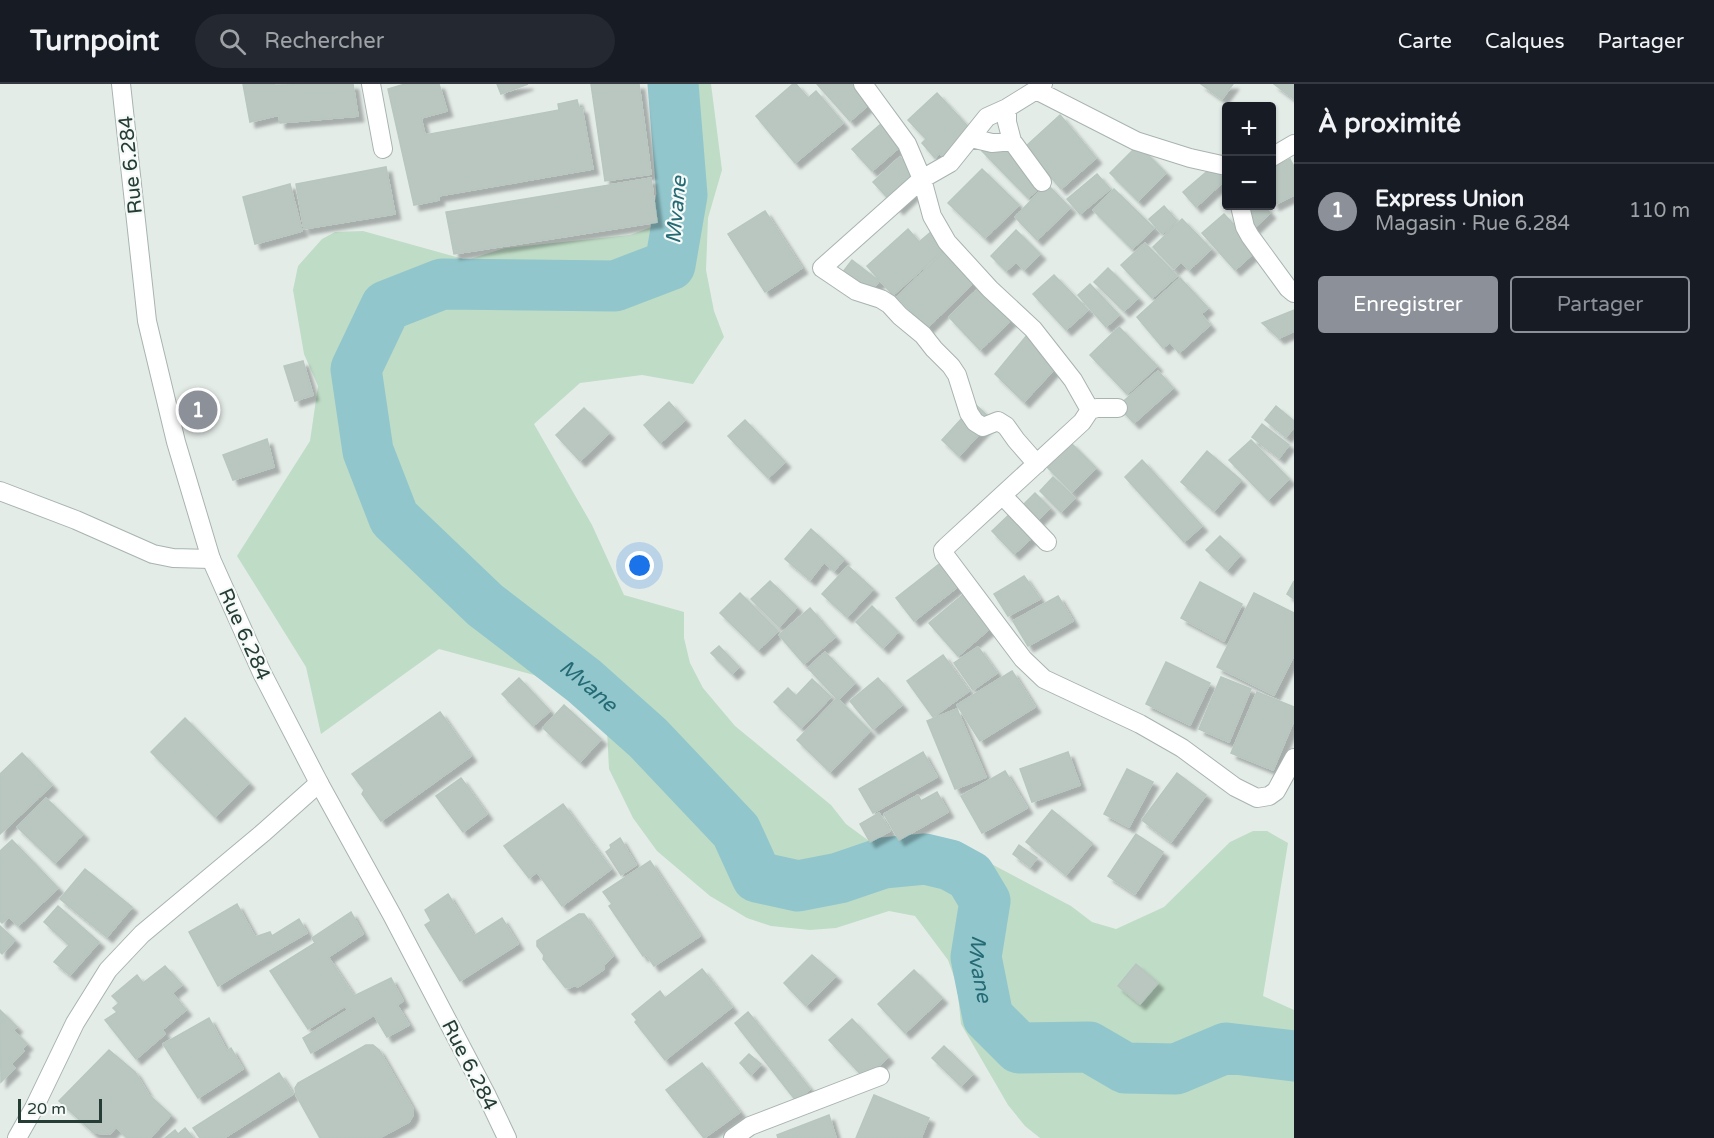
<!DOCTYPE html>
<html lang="fr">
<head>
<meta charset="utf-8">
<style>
  body { margin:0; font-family:"Varela Round",sans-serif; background:#242831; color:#f1f3f6 }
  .controls { position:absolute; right:18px; top:18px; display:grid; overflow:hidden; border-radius:6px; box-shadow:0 2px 4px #0004 }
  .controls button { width:54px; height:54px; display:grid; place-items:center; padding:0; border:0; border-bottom:2px solid #363941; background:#171b24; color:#f1f3f6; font:30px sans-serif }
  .scale { position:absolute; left:18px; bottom:15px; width:84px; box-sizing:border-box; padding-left:6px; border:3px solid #253d35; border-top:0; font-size:16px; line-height:21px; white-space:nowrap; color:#253d35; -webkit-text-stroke:4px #f5f9f7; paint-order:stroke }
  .you { position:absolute; left:640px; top:482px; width:21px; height:21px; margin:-15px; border:4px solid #fff; border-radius:50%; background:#1a73e8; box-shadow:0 0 0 9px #1a73e833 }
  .badge { display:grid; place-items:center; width:39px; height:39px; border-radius:50%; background:#8c9099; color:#fff; font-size:20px; font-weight:700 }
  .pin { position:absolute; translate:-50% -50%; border:3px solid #fff; box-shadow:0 2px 6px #0006 }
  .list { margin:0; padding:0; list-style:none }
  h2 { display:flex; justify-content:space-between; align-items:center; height:78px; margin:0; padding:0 24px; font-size:26px }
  h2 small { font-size:20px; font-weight:400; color:#9ea1a6 }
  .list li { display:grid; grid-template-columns:39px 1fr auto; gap:18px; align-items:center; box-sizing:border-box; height:96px; padding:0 24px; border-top:2px solid #363941 }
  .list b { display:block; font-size:22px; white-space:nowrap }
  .list p { margin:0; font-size:20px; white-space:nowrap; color:#9ea1a6 }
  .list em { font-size:20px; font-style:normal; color:#9ea1a6 }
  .actions { display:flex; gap:12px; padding:18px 24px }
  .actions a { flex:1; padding:14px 0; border:2px solid #8c9099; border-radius:6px; text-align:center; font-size:21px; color:#8c9099 }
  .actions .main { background:#8c9099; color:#fff }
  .icon { flex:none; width:33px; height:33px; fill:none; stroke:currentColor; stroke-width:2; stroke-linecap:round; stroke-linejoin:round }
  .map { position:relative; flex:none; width:1294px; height:1054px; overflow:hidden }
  header { display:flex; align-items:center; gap:36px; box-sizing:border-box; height:84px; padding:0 30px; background:#171b24; border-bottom:2px solid #363941 }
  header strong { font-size:28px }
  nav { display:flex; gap:33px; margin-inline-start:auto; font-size:21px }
  .search { width:420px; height:54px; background:#242831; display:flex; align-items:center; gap:15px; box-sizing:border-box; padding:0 21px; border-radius:33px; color:#9ea1a6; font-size:22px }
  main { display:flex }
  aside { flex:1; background:#171b24 }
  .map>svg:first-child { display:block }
  .green { fill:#bfdcc6 }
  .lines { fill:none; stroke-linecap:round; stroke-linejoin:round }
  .river { stroke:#91c6cc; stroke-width:51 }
  .building { fill:#bac7c1; stroke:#b7c6bf; stroke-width:1.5; filter:url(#shadow) }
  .minor-casing { stroke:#a7b4af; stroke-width:20 }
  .tertiary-casing { stroke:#a7b4af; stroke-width:20 }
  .minor { stroke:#fff; stroke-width:18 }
  .tertiary { stroke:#fff; stroke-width:18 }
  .labels { text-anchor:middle; stroke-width:4.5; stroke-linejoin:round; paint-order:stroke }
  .street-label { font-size:20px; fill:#253d35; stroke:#f5f9f7 }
  .water-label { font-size:21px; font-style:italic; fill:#246a74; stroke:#f5f9f7 }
</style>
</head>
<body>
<header>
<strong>Turnpoint</strong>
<div class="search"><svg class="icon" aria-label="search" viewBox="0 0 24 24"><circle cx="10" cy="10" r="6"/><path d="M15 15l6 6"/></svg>Rechercher</div>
<nav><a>Carte</a><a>Calques</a><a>Partager</a></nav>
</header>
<main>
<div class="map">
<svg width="1294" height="1054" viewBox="0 0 1294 1054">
  <defs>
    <filter id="shadow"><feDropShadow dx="5.5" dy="5.5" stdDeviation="1.5" flood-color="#0004"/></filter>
  </defs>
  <rect width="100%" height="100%" fill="#e4ece8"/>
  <path class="green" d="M651 0H711L722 86 708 134 706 186 714 227 724 253 693 300 642 291 580 299 534 340 592 441 624 511 684 528V554L690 579 703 604 735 642 831 721 846 740 869 757 963 765 1071 822 1092 838 1116 845 1164 823 1230 758 1253 747H1267L1288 759 1263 912 1294 926V1054H1040L1025 1042 1008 1021 961 940 957 901 948 876 915 832 889 827 836 844 810 846 771 842 747 834 710 812 657 767 633 734 609 685 607 646 591 625 534 591 439 565 321 650 306 583 237 472 310 357 318 302 304 270 293 206 298 182 322 155 335 148 363 147 467 176 505 164 630 151 660 140 665 120 654 65Z"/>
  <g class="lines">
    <path class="river" id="s1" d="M673 0 682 111 670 181 615 202 442 200 386 222 356 285 368 367 394 434 485 521 584 597 648 654 736 747 757 793 798 802 839 794 883 779 925 775 950 781 970 792 985 817 976 873 988 933 1019 964 1089 963 1125 984 1176 985 1226 964 1294 972"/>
  </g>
  <path class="building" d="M243 0H274L275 1 353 0 358 32 280 39 279 31 250 38Z
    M405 0H439L447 27 421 34 425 51 559 26 558 20 577 16 579 24H582L593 85 438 112 439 116 414 121 388 5Z
    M497 0H528L501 10Z
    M591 0H639L651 90 605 97Z
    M793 0H796L808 14 816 7 843 39 795 79 756 32Z
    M817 0H859L874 16 850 37Z
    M1201 0H1233L1222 15Z
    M1274 0H1294V15Z
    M937 9 972 47 943 73 939 69 935 74 922 59 926 55 908 36Z
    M1060 31 1096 74 1061 105 1025 63Z
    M882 39 902 61 872 87 852 65Z
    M996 54 1042 101 1028 114 982 67Z
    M1138 61 1166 89 1138 117 1110 89Z
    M900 73 925 99 898 125 873 98Z
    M1290 75 1294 83V111L1274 121 1272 116V84Z
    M386 83 395 130 304 145 296 100Z
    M1212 83 1225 96 1196 123 1183 108Z
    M982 85 1019 121 985 154 948 119Z
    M1097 90 1110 105 1080 130 1067 115Z
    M651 94 657 138 454 170 446 128Z
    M290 100 302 147 255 160 243 113Z
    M1047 100 1070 124 1037 156 1015 133Z
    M1114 105 1154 144 1132 165 1093 126Z
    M1164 122 1177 137 1162 150 1149 135Z
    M1232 122H1264L1270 129 1253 145Z
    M765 127 802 184 765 208 728 150Z
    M1224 130 1257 166 1235 186 1202 149Z
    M1182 135 1211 165 1189 186 1181 178 1174 185 1153 163Z
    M908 145 919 158 932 147 947 163 893 211 867 182Z
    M1016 146 1040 170 1024 186 1016 178 1006 187 991 172Z
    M1145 159 1177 192 1152 214 1121 181Z
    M952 160 981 191 927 244 897 213Z
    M852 176 879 197 866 214 839 193Z
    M1108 184 1138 214 1124 227 1094 198Z
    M1054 191 1088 226 1066 246 1033 210Z
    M1180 194 1208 224 1201 230 1210 241 1179 269 1170 258 1163 264 1137 233Z
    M1090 200 1119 231 1106 243 1078 211Z
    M979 204 1011 236 980 266 949 233Z
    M1294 226V247L1279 254 1262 239Z
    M1119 243 1157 282 1127 310 1090 271Z
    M1027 251 1058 281 1024 318 995 290Z
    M303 277 313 311 295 317 284 282Z
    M1158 287 1173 304 1134 339 1118 322Z
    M669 318 685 336 660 359 644 341Z
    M975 320 992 336 959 372 942 356Z
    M1276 322 1294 337V343L1286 353 1265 336Z
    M584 324 609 349 580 377 556 351Z
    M745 336 785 378 768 394 728 352Z
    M1262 340 1289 361 1279 374 1252 353Z
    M267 355 274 383 233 396 223 371Z
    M1251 356 1289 395 1268 416 1229 376Z
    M1070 358 1096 384 1072 408 1046 382Z
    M1207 367 1241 396 1214 427 1181 398Z
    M1142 376 1202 442 1184 458 1125 393Z
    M1053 393 1075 414 1061 428 1040 407Z
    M1035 409 1050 424 1037 437 1022 422Z
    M1017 423 1039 447 1014 470 992 447Z
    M811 445 844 475 834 487 824 478 810 496 785 475Z
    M1220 452 1240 471 1227 486 1206 466Z
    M943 477 961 500 914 537 896 514Z
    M848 482 873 505 847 533 822 510Z
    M1024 492 1040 515 1008 532 994 510Z
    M770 497 797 523 779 543 751 515Z
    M1294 497V515L1287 510Z
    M1200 498 1242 520 1224 557 1181 534Z
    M740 509 778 547 758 566 720 529Z
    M965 509 993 542 958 572 929 539Z
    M1254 509 1294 529V571L1274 611 1217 583Z
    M1058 512 1073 537 1028 562 1013 537Z
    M872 522 898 548 883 564 856 538Z
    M810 524 835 553 804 580 779 551Z
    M719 562 739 583 732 590 711 569Z
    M978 563 997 589 973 606 954 579Z
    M825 568 855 599 838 616 808 584Z
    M943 571 969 607 933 633 907 597Z
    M1166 578 1210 599 1190 641 1146 620Z
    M1012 587 1035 623 980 657 957 621Z
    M1221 593 1251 605 1229 658 1199 645Z
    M519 594 550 627 533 642 502 610Z
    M878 594 902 621 873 645 850 617Z
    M812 595 831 613 801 644 774 618 788 604 796 612Z
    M1257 608 1294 623V636L1273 686 1231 669Z
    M837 614 870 647 830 688 797 656Z
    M564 621 601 655 580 678 543 644Z
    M957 625 986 693 955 705 927 637Z
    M440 628 471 672 381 737 362 710 364 706 352 690Z
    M185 634 249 699 215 733 151 668Z
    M923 668 937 693 873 729 859 705Z
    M1068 668 1080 701 1032 718 1020 685Z
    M22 669 52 701 0 750V690Z
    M1127 685 1153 698 1129 743 1104 730Z
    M1005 687 1027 724 982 749 961 712Z
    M1177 689 1206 711 1171 758 1142 736Z
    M461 694 487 730 463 748 436 712Z
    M937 708 948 728 899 756 884 730 918 711 921 717Z
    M46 714 83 750 55 779 17 743Z
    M563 720 611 785 562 822 537 788 529 794 504 762Z
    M1052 726 1092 759 1066 791 1026 758Z
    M879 729 890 747 870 758 860 740Z
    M1136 750 1163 768 1135 810 1108 792Z
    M620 754 636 781 621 791 606 768 611 764 610 761Z
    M12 756 58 804 18 842 9 833 2 839 0 837V767Z
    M1019 761 1037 774 1030 783 1013 770Z
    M650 777 700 852 654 882 646 870 643 872 609 822 612 820 603 808Z
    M85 785 132 823 107 853 60 815Z
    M448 810 474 852 502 834 518 860 460 897 425 841 431 837 425 826Z
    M237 820 255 853 270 848 272 852 299 835 307 849 265 873 218 902 189 848Z
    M58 822 99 858 70 891 54 878 69 861 44 838Z
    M351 828 363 850 328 873 354 912 391 894 403 917 397 921 409 941 387 953 374 931 311 969 303 954 348 926 345 922 308 945 270 887 315 859 312 854Z
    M579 830H584L613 872 604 881V885L578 903 574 901 570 904 565 903 543 875 544 871 537 862V857Z
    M0 842 15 856 2 870 0 868Z
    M812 871 836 892 806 922 784 899Z
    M1136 880 1158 899 1140 920 1118 902Z
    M165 882 182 901 172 909 186 926 162 946 165 950 136 975 105 936 117 928 113 924 119 919 112 912 137 891 143 899Z
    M702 885 732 923 665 976 635 938 637 936 632 930 660 907 665 914Z
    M914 886 942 914 905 949 878 920Z
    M0 926 17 943 13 946 27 960 22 965 24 967 11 980 15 984 1 998Z
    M748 928 810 1005 797 1018 735 939Z
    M209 934 227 967 231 964 243 985 198 1014 163 960Z
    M852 935 888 973 865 995 829 956Z
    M366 961H373L379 966 413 1025V1031L409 1038 379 1054H320L296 1011 295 1004 298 999Z
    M944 962 973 990 961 1002 932 974Z
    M109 966 135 988 148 1010 171 1031 150 1054H127L116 1043 110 1050 94 1049 59 1017Z
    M749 970 761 980 751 991 740 979Z
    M702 979 740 1028 704 1054 666 1006Z
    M279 989 293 1010 224 1054H200L193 1044Z
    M874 1011 929 1034 921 1054H856Z
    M829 1031 836 1054H778L777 1051Z
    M185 1044 193 1054H165L175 1046 178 1050Z"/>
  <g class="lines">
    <defs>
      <path id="minor" d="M371 0 383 65
        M863 0 907 60 922 95 822 184 856 207 881 215 889 220 900 232 923 251 934 265 951 282 957 291 969 329 975 338 983 343 998 337 1006 342 1016 356 1037 380
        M1043 0 1036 6 1007 24 987 33 950 79 922 95 932 132 947 158 990 205 1033 245 1073 296 1090 326 1082 338 946 463 943 466 944 470 1023 575 1044 595 1140 640 1182 664 1235 703 1257 714 1269 712 1276 707 1294 674
        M1036 6 1136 57 1190 74 1226 82
        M1007 24V38L1012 57 1042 98
        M971 54 992 59 1012 57
        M1272 73 1294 60
        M1240 122 1245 143 1250 152 1288 204 1294 209
        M1090 326 1097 324H1118
        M0 407 76 436 153 470 173 474 211 475
        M1003 412 1047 458
        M17 1054 34 1024 75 939 108 886 142 850 264 748 319 699
        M733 1054 750 1042 880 992"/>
      <path id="tertiary" d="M121 0 147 237 176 358 211 475 262 589 319 699 392 831 487 1012 507 1054"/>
    </defs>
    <use href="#minor" class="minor-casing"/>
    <use href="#tertiary" class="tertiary-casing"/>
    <use href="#minor" class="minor"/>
    <use href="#tertiary" class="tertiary"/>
  </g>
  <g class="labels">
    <g class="street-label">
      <text transform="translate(130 81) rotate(-96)" y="7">Rue 6.284</text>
      <text transform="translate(245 550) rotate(66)" y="7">Rue 6.284</text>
      <text transform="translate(470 981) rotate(63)" y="7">Rue 6.284</text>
    </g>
    <g class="water-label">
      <text transform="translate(676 126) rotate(-85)" y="7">Mvane</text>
      <text dy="7" stroke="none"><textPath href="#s1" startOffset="956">Mvane</textPath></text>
      <text dy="7" stroke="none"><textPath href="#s1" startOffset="1533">Mvane</textPath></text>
    </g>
  </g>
</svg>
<div class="controls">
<button>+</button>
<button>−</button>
</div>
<div class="scale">20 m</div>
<div class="you"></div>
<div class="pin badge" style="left:198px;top:326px">1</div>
</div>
<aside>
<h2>À proximité<small></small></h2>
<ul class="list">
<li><span class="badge">1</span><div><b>Express Union</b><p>Magasin · Rue 6.284</p></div><em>110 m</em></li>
</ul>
<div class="actions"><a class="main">Enregistrer</a><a>Partager</a></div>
</aside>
</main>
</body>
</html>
